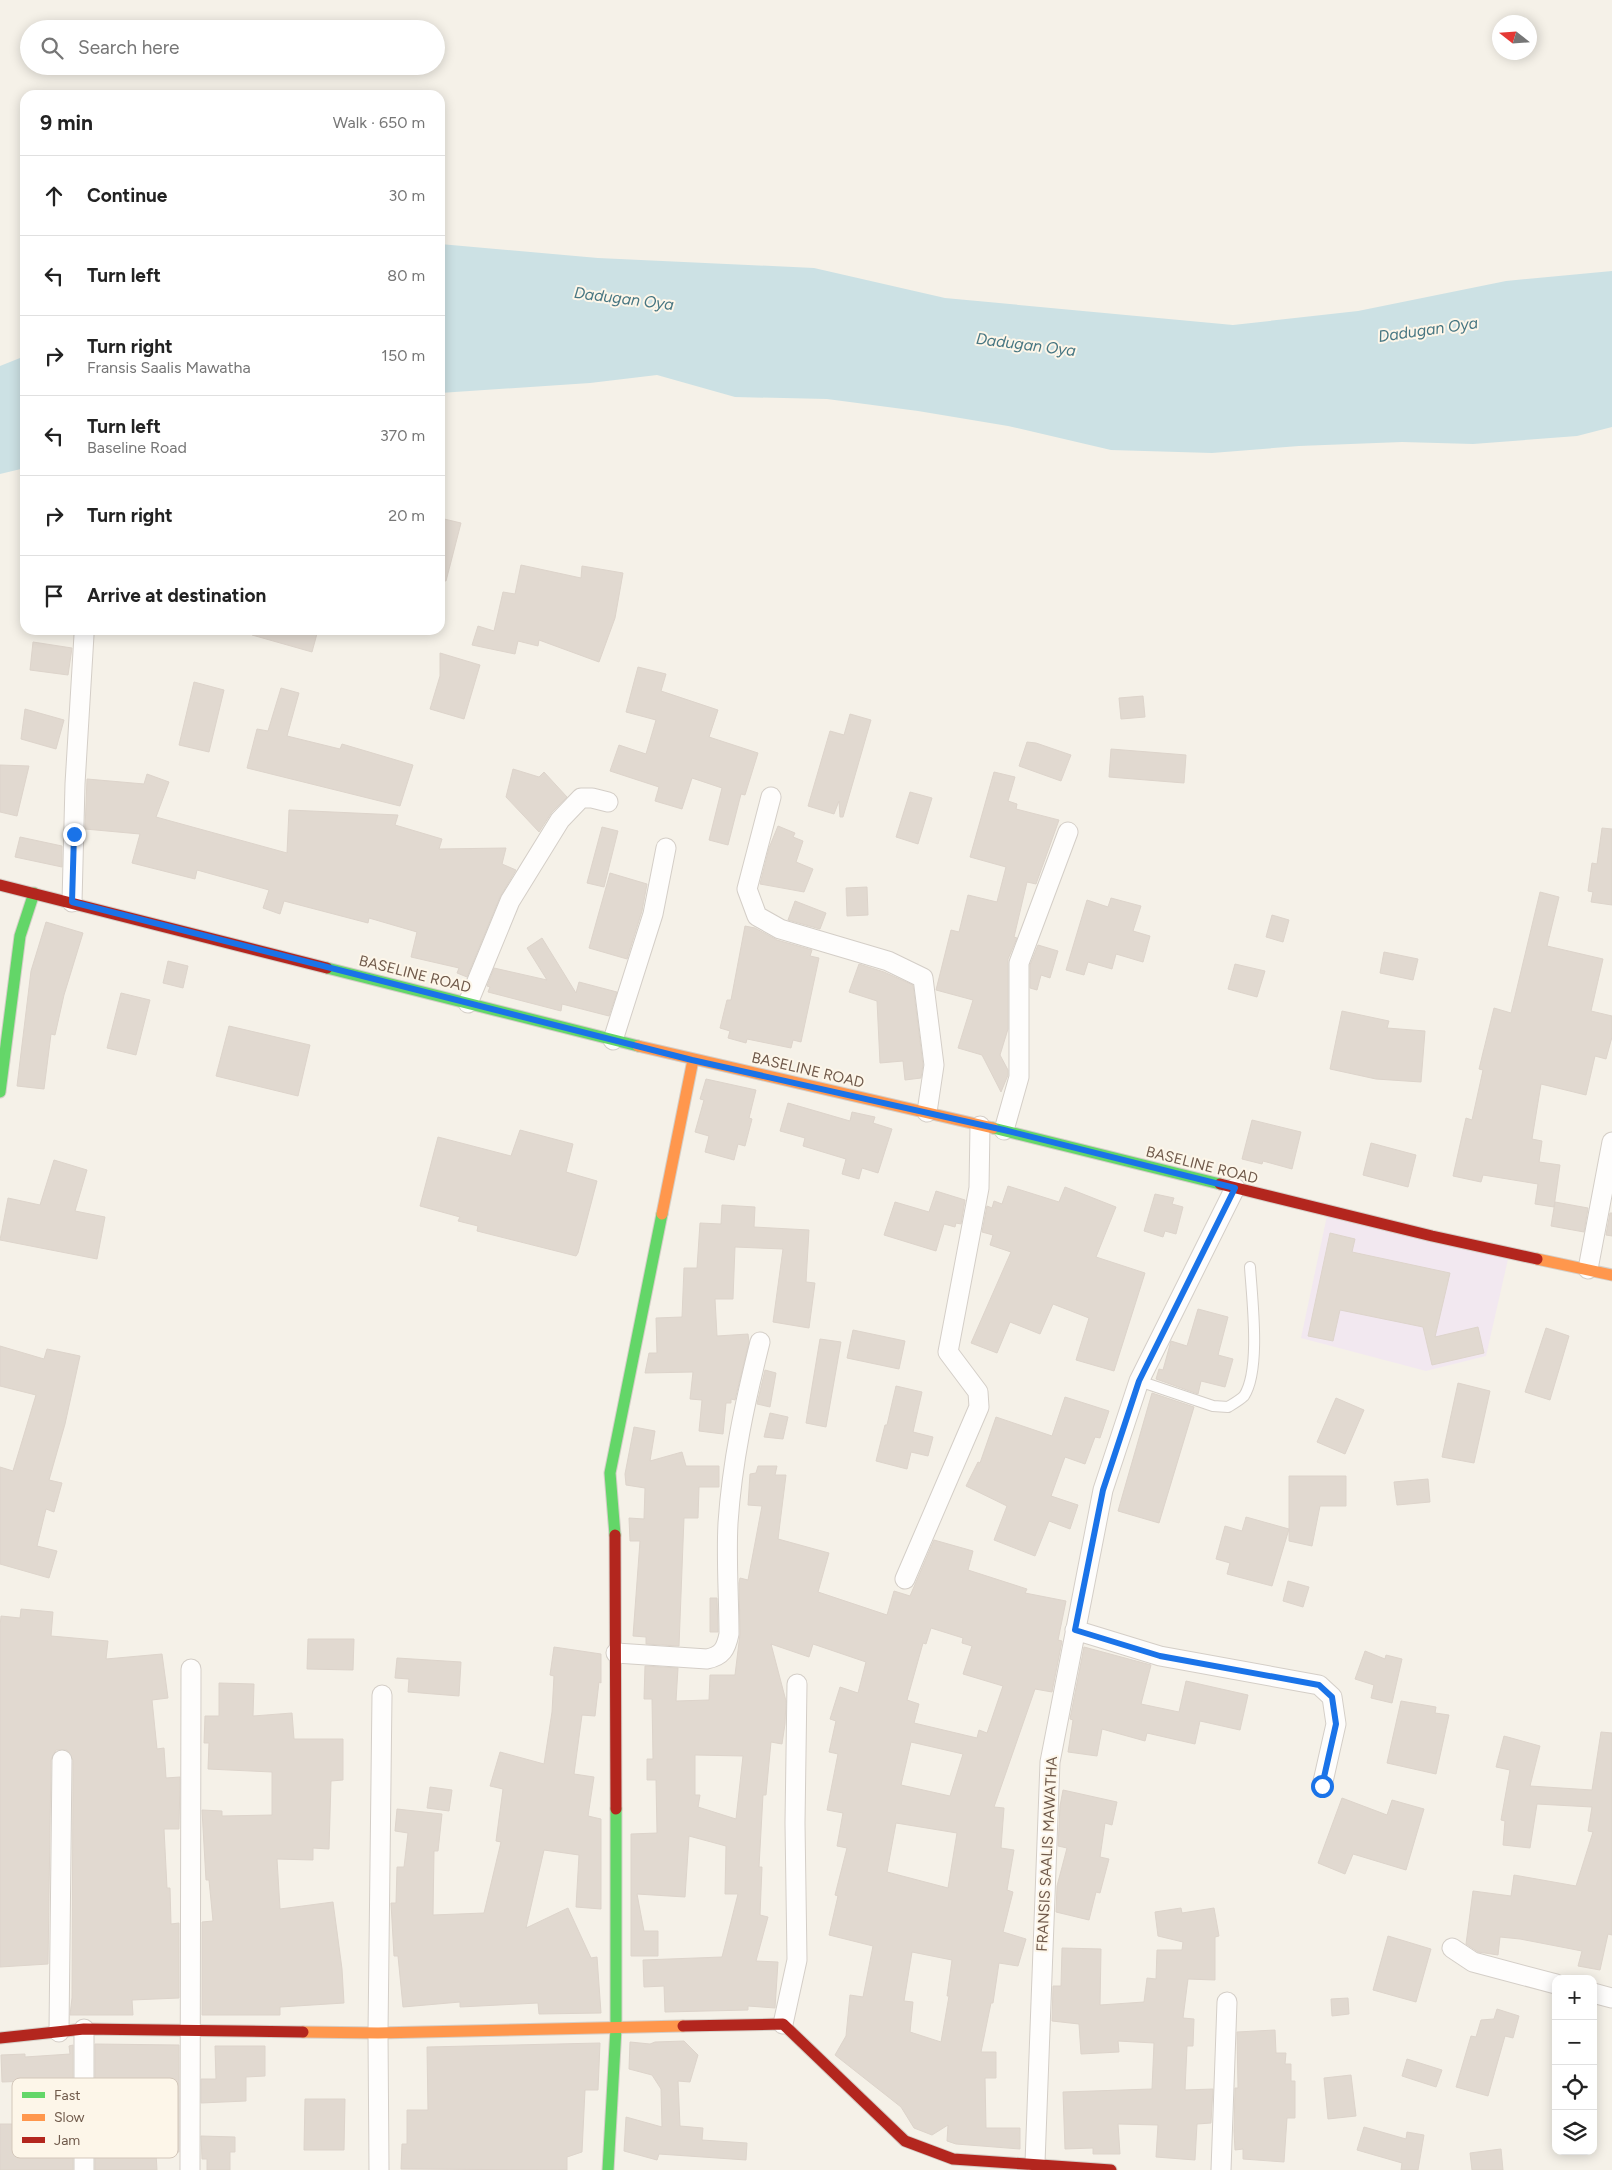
<!DOCTYPE html>
<html lang="en">
<head>
<meta charset="utf-8">
<style>
  body { margin:0; font-family:Figtree,sans-serif; background:#f6f6f6; color:#222 }
  .controls { position:absolute; right:15px; bottom:15px; display:grid; overflow:hidden; border-radius:10px; box-shadow:0 2px 12px #0003 }
  .controls button { width:45px; height:45px; display:grid; place-items:center; padding:0; border:0; border-bottom:1px solid #e0e0e0; background:#fff; color:#222; font:25px sans-serif }
  .compass { position:absolute; left:1492px; top:15px; width:45px; height:45px; border-radius:50%; background:#fff; box-shadow:0 2px 12px #0003; rotate:287deg }
  .stop { position:absolute; width:15px; height:15px; margin:-11px; border:4px solid #1a73e8; border-radius:50%; background:#fff }
  .stop.end { background:#1a73e8; border-color:#fff; box-shadow:0 1px 5px #0008 }
  .list { margin:0; padding:0; list-style:none }
  h2 { display:flex; justify-content:space-between; align-items:center; height:65px; margin:0; padding:0 20px; font-size:21px }
  h2 small { font-size:16px; font-weight:400; color:#767676 }
  .list li { display:grid; grid-template-columns:32px 1fr auto; gap:15px; align-items:center; box-sizing:border-box; height:80px; padding:0 20px; border-top:1px solid #e0e0e0 }
  .list b { display:block; font-size:19px; white-space:nowrap }
  .list p { margin:0; font-size:16px; white-space:nowrap; color:#767676 }
  .list em { font-size:16px; font-style:normal; color:#767676 }
  .icon { flex:none; width:28px; height:28px; fill:none; stroke:currentColor; stroke-width:2; stroke-linecap:round; stroke-linejoin:round }
  .map { position:relative; flex:none; width:1612px; height:2170px; overflow:hidden }
  .search { position:absolute; background:#fff; box-shadow:0 2px 12px #0003; left:20px; top:20px; width:425px; height:55px; display:flex; align-items:center; gap:12px; box-sizing:border-box; padding:0 18px; border-radius:28px; color:#767676; font-size:19px }
  .panel { position:absolute; background:#fff; box-shadow:0 2px 12px #0003; left:20px; top:90px; width:425px; height:545px; border-radius:15px }
  .map>svg:first-child { display:block }
  .education { fill:#f2e8f0 }
  .water { fill:#cce1e4 }
  .building { fill:#e1d9d0; stroke:#ddd4cb; fill-rule:evenodd }
  .lines { fill:none; stroke-linecap:round; stroke-linejoin:round }
  .lane-casing { stroke:#d4cec7; stroke-width:12 }
  .street-casing { stroke:#d4cec7; stroke-width:21 }
  .fast-casing { stroke:#d4cec7; stroke-width:13 }
  .slow-casing { stroke:#d4cec7; stroke-width:13 }
  .jam-casing { stroke:#d4cec7; stroke-width:13 }
  .lane { stroke:#fefdfc; stroke-width:10 }
  .street { stroke:#fefdfc; stroke-width:19 }
  .fast { stroke:#63d668; stroke-width:11 }
  .slow { stroke:#ff974d; stroke-width:11 }
  .jam { stroke:#b3261e; stroke-width:11 }
  .route { stroke:#1a73e8; stroke-width:6 }
  .labels { text-anchor:middle; stroke-width:4; stroke-linejoin:round; paint-order:stroke }
  .street-label { font-size:15px; fill:#705a4b; stroke:#fdf6e9 }
  .water-label { font-size:16px; font-style:italic; fill:#477682; stroke:#fdf6e9 }
  .key { fill:#fdf6e9; stroke:#d3c7ba; stroke-width:1 }
  .key-label { font-size:14px; fill:#705a4b }
</style>
</head>
<body>
<div class="map">
<svg width="1612" height="2170" viewBox="0 0 1612 2170">
  <rect width="100%" height="100%" fill="#f5f1e8"/>
  <path class="education" d="M1328 1211 1508 1259 1486 1356 1426 1371 1301 1338Z"/>
  <path class="water" d="M440 244 598 258 814 268 945 298 1233 325 1358 311 1506 281 1612 271V427L1577 436 1473 444 1402 442 1299 446 1212 453 1111 450 1008 426 918 411 827 399 735 397 657 375 590 383 440 393Z
    M25 356V468L0 474V366Z"/>
  <path class="building" d="M440 518 461 523 446 581 440 580Z
    M521 565 581 578 582 566 623 573 615 618 599 662 539 640 538 646 518 641 515 654 472 645 478 626 494 631 503 592 515 594Z
    M253 630H318L312 652 252 635Z
    M33 642 72 648 68 675 30 670Z
    M440 653 480 665 464 719 430 709 440 676Z
    M638 667 666 674 661 691 718 710 709 737 758 753 745 795 741 794 728 845 709 840 722 788 692 778 682 809 655 801 659 787 610 771 619 745 646 754 656 720 626 712Z
    M194 682 224 690 209 752 179 745Z
    M281 688 299 693 287 736 340 749 342 744 413 765 400 806 247 768 257 729 268 731Z
    M1143 696 1145 717 1121 719 1119 698Z
    M25 709 64 720 56 749 21 739Z
    M850 714 871 720 843 817H840L839 801 834 814 808 806 830 731 844 735Z
    M1027 742 1036 743 1071 755 1061 781 1019 766Z
    M1111 749 1186 755 1184 783 1109 777Z
    M0 765 29 766 17 816 0 812Z
    M513 769 539 777 544 772 567 797 552 812 539 832 506 797Z
    M994 772 1015 777 1008 801 1017 804 1016 809 1059 820 1036 884 1027 882 1014 937 1017 938 1008 959V1029L1000 1055 1008 1070V1075L1001 1092 982 1055 958 1048 973 1000 936 990 951 930 959 932 968 895 997 902 1006 867 970 857Z
    M147 774 169 782 156 817 287 853 289 810 398 815 395 825 442 839 439 849 506 848 502 864 516 870 500 897 467 977 457 973 459 968 411 957 417 932 369 918 368 923 284 901 280 914 263 908 269 890 197 870 195 879 132 863 140 834 85 829 87 779 144 784Z
    M910 792 932 798 918 844 896 837Z
    M778 826 795 833 793 837 803 841 796 862 813 869 804 892 760 884 769 848Z
    M602 827 618 831 604 887 587 883Z
    M1602 828 1612 829V905L1591 902 1593 892 1588 891 1592 863 1597 864Z
    M20 837 62 846V867L15 857Z
    M610 873 647 884 642 911 627 959 589 948Z
    M867 887 868 915 847 916 846 888Z
    M1540 892 1559 897 1547 946 1603 959 1591 1011 1612 1016V1037L1606 1059 1595 1056 1586 1095 1541 1084 1532 1139 1542 1141 1539 1162 1560 1165 1554 1207 1535 1204 1538 1184 1483 1175 1481 1182 1453 1176 1466 1118 1472 1120 1483 1070 1479 1069 1494 1008 1511 1013Z
    M1111 898 1141 906 1133 931 1150 936 1143 962 1116 954 1112 969 1088 962 1084 975 1066 970 1087 900 1108 907Z
    M795 901 826 913 820 929 788 920Z
    M1272 915 1289 920 1283 942 1266 937Z
    M46 922 83 933 64 995 55 1035 51 1034 44 1089 17 1086 31 971Z
    M745 926 755 928 777 940 812 950 810 956 819 958 801 1042 793 1040 791 1048 747 1039 746 1043 728 1038 730 1031 720 1028 727 1000H731Z
    M542 938 576 993 579 982 617 992 609 1016 562 1004 561 1011 488 992 490 987 487 986 494 968 547 980 527 948Z
    M1038 945 1058 951 1050 978 1041 975 1037 990 1030 988V965Z
    M1384 952 1418 959 1413 980 1380 973Z
    M168 961 188 966 183 988 163 983Z
    M859 964 884 972 913 985 923 1065 921 1078 905 1080 903 1061 880 1063 877 1001 849 992Z
    M1235 964 1265 971 1257 997 1228 989Z
    M121 993 150 1000 136 1055 107 1048Z
    M1342 1011 1389 1021 1387 1028 1425 1031 1421 1082 1376 1079 1330 1069Z
    M229 1026 310 1045 298 1096 216 1076Z
    M706 1079 756 1090 749 1118 752 1119 745 1146 738 1144 734 1160 705 1152 709 1136 695 1132 704 1100 700 1099Z
    M788 1103 850 1121 852 1112 875 1117 873 1123 892 1129 878 1173 862 1168 859 1179 842 1174 846 1159 803 1146 805 1138 780 1131Z
    M1252 1120 1301 1132 1292 1169 1263 1161 1262 1164 1242 1159Z
    M520 1130 573 1144 566 1172 597 1181 578 1253 576 1256 477 1231 478 1226 458 1221 460 1217 420 1206 438 1137 511 1156Z
    M1371 1143 1416 1155 1408 1187 1363 1175Z
    M54 1160 87 1170 75 1211 105 1217 97 1259 0 1240 8 1198 40 1205Z
    M1008 1186 1059 1202 1065 1187 1116 1207 1096 1257 1145 1273 1114 1371 1076 1360 1089 1318 1053 1304 1040 1334 1010 1322 997 1353 971 1343 1011 1252 990 1245 993 1235 982 1232 987 1206 992 1208 994 1201 1002 1204Z
    M936 1191 965 1200 961 1224 956 1223 955 1227 944 1224 936 1251 884 1235 895 1202 929 1212Z
    M1155 1194 1174 1198 1172 1204 1183 1207 1176 1234 1165 1231 1163 1237 1144 1231Z
    M1555 1202 1588 1208 1584 1232 1551 1226Z
    M722 1205 755 1207 754 1227 809 1230 806 1282 815 1283 809 1328 773 1322 783 1249 735 1247 733 1299H715L717 1336 748 1334 749 1342 735 1400 731 1399V1403H726L723 1434 699 1431 702 1400 690 1399 693 1372 645 1373 649 1353H657L656 1318 682 1317 684 1268H697L700 1223 721 1224Z
    M1610 1213H1612V1236L1606 1235Z
    M1330 1233 1355 1239 1352 1252 1450 1273 1435 1337 1478 1327 1484 1353 1432 1365 1423 1327 1340 1310 1333 1341 1308 1336Z
    M1198 1309 1228 1317 1218 1355 1233 1359 1225 1387 1201 1381 1198 1394 1156 1379 1159 1369 1163 1370 1171 1341 1187 1346Z
    M1546 1328 1569 1336 1550 1400 1525 1392Z
    M853 1330 905 1341 899 1369 847 1358Z
    M820 1339 841 1342 826 1427 806 1423Z
    M0 1346 44 1359 47 1349 80 1356 65 1424 49 1480 62 1483 54 1512 46 1509 37 1546 57 1551 49 1578 0 1564V1467L13 1471 36 1395 0 1386Z
    M765 1370 776 1373 770 1407 757 1404Z
    M1458 1383 1490 1391 1474 1463 1442 1457Z
    M896 1386 922 1392 913 1432 933 1437 928 1456 911 1452 907 1469 876 1461 885 1425H887Z
    M1152 1393 1194 1407 1159 1523 1118 1511Z
    M1065 1397 1109 1411 1100 1438 1095 1437 1085 1464 1065 1457 1051 1496 1078 1505 1070 1529 1049 1521 1035 1556 994 1540 1007 1506 966 1486 978 1462 980 1463 996 1417 1052 1436Z
    M1336 1398 1364 1410 1345 1454 1317 1442Z
    M770 1413 788 1417 783 1439 764 1437Z
    M634 1427 655 1431 650 1461 682 1452 686 1466H719V1487H699L698 1518H684L679 1646 646 1644V1637L633 1636 640 1541H630L629 1518 644 1519 645 1488 626 1485 625 1474Z
    M758 1466H777L775 1475H786L778 1539 829 1553 818 1592 887 1615 894 1591 910 1596 934 1540 973 1551 968 1570 1027 1589 1025 1593 1066 1601 1058 1640 1062 1641 1052 1692 1035 1689 994 1807 1004 1808 1001 1848 1014 1850 1007 1890 1013 1892 1003 1932 1026 1939 1018 1966 999 1963 993 2003H991L981 2052H996V2078H985L986 2128H1020V2149L956 2144 947 2141 948 2125 932 2135 914 2128 901 2107 835 2055 846 2036 850 1995 863 1997 873 1946 829 1935 838 1896 835 1895 847 1848 837 1846 843 1813 827 1810 838 1754 829 1752 836 1721 830 1719 840 1687 858 1693 866 1662 813 1644 809 1657 771 1644 786 1701 785 1724 782 1744 771 1742 766 1795H763L759 1867H762L760 1915 768 1917 756 1961 778 1962 775 2008 748 2006V2010L665 2012 664 1986 644 1987 643 1960 722 1957 738 1894H725L726 1846 689 1836 685 1897 637 1894 644 1931H658V1956H631V1834L657 1833 656 1780H647V1759H653L652 1699H644L645 1666 678 1668 676 1701 709 1700 710 1675H735L740 1634 739 1583 740 1578 748 1580 762 1506 748 1505 750 1474 756 1473ZM931 1628 963 1638 962 1643 972 1646 963 1674 1003 1686 987 1733 979 1730 977 1738 914 1723 919 1704 907 1700 923 1643 926 1644ZM911 1742 963 1754 950 1796 901 1785ZM695 1755 743 1756 736 1819 698 1807 700 1795H695ZM896 1823 957 1833 948 1888 887 1872ZM912 1952 952 1960 947 1996H949L941 2042 910 2032 913 2002 904 2001Z
    M1289 1476H1346V1506H1320L1312 1546 1289 1541Z
    M1428 1479 1430 1502 1397 1505 1394 1482Z
    M1246 1517 1289 1529 1272 1586 1227 1574 1230 1563 1216 1559 1225 1526 1242 1531Z
    M1288 1581 1309 1587 1303 1607 1283 1601Z
    M710 1598H717L718 1632H710Z
    M21 1609 53 1612 51 1636 108 1641 106 1659 162 1654 168 1698 152 1700 157 1749 164 1748 166 1778 180 1777 179 1829H164L167 1888H170L171 1924 179 1923V1998L132 2000 133 2015H70L72 1998 73 1760 67 1750H56L51 1760 48 1964 0 1967V1627L1 1616 20 1618Z
    M308 1639H354L353 1670 307 1669Z
    M554 1647 601 1654V1683L599 1682 595 1716 582 1715 574 1774 594 1777 588 1816 601 1819V1909L576 1907 579 1855 544 1850 526 1928 568 1908 591 1958 597 1957 601 2013 539 2014 538 2003 460 2007V2002L403 2007 398 1956H394L391 1903H396L397 1867H404L408 1833 395 1831 397 1809 442 1814 438 1851H434L433 1915 484 1913 501 1842 496 1841 503 1789 490 1786 500 1752 544 1764 552 1712 554 1676 550 1675Z
    M1084 1647 1151 1665 1141 1704 1179 1712 1186 1681 1248 1695 1240 1730 1200 1721 1195 1744 1147 1733 1145 1741 1102 1729 1097 1756 1068 1752 1073 1720 1070 1719Z
    M1365 1651 1385 1659 1386 1655 1402 1659 1392 1703 1371 1698 1374 1685 1355 1679Z
    M397 1658 461 1662 459 1696 408 1692 409 1679 395 1678Z
    M219 1683 254 1684 253 1716 292 1713 294 1739H343V1780L331 1781 329 1849 313 1848V1860L277 1859 280 1909 333 1902 342 1969 344 2003 280 2007V2015H202V1922L213 1921 209 1880H206L202 1810 222 1811V1816L272 1815V1772L208 1769 209 1743H204L205 1716H219Z
    M1401 1701 1436 1707 1435 1713 1449 1715 1436 1774 1387 1763Z
    M1601 1732 1612 1733V1935L1608 1934 1600 1970 1578 1966 1582 1951 1520 1939 1500 1937 1498 1955 1478 1952 1466 1944 1473 1891 1511 1896 1514 1875 1576 1886 1593 1832 1588 1831 1592 1807 1537 1804 1530 1848 1503 1845 1505 1821 1501 1820 1510 1770 1496 1767 1504 1736 1540 1746 1530 1786 1592 1790Z
    M430 1787 452 1790 449 1811 427 1808Z
    M1063 1790 1117 1802 1112 1825 1105 1823 1100 1857 1109 1859 1100 1893 1096 1892 1089 1920 1056 1912 1057 1886 1067 1848 1058 1846 1060 1806Z
    M1342 1798 1387 1815 1392 1800 1424 1809 1406 1870 1353 1854 1345 1874 1318 1863Z
    M1181 1908 1182 1913 1214 1908 1219 1936 1215 1937V1980L1188 1979 1183 2018 1194 2019 1193 2046H1187L1185 2090 1213 2089 1211 2123 1197 2124 1195 2160 1156 2157 1158 2125 1118 2124 1120 2154H1093V2148L1065 2149 1063 2092 1152 2089 1154 2043 1118 2041 1119 2052 1081 2054 1079 2024 1052 2021 1053 1986H1061L1062 1948 1101 1949 1100 2005 1144 2002 1147 1978 1156 1979 1157 1950H1182L1183 1942 1158 1936 1155 1912Z
    M1388 1936 1431 1949 1416 2002 1373 1990Z
    M1348 1998 1349 2014 1332 2016 1331 1999Z
    M1497 2009 1519 2016 1513 2038 1505 2036 1488 2096 1456 2087 1471 2036 1476 2037 1481 2020 1494 2019Z
    M1275 2030 1276 2053H1286L1285 2064H1291V2081H1295V2118H1287L1284 2162 1243 2159V2149L1235 2150 1234 2131 1235 2088H1238L1237 2032Z
    M684 2041 698 2055 690 2082 678 2081 680 2126 703 2128 702 2140 747 2143 746 2160 659 2154 657 2160 624 2151 626 2117 662 2127 661 2089 652 2075 629 2069 630 2042 650 2044 655 2042Z
    M600 2043 598 2090H585L582 2152 567 2157V2170L401 2169 402 2144H407V2110H428L427 2047Z
    M95 2044 179 2045V2152L156 2153 157 2170H95Z
    M73 2045V2170H0V2124H35L34 2083 31 2081 2 2082 1 2055 25 2054V2057L70 2054 69 2046Z
    M215 2046H265V2076L246 2077V2101L201 2103V2079H216Z
    M1407 2059 1442 2070 1436 2087 1402 2076Z
    M1351 2075 1356 2116 1328 2119 1324 2078Z
    M305 2099H345L344 2150H304Z
    M1364 2127 1406 2139 1407 2132 1424 2135 1418 2170H1401L1402 2163 1357 2150Z
    M201 2136 235 2137V2152H230V2170H207V2159H202Z
    M1501 2149 1503 2170H1472L1470 2153Z"/>
  <g class="lines">
    <defs>
      <path id="lane" d="M1139 1381 1213 1406 1228 1407C1233 1404 1240 1400 1244 1396 1261 1370 1252 1299 1250 1267"/>
      <path id="street" d="M771 797 747 889 757 916 780 929 888 961 923 978 934 1065 927 1112
        M72 902 75 784 84 635
        M468 1003 510 901 560 820 581 798H592L608 802
        M613 1040 653 914 666 848
        M1004 1130 1019 1077V963L1068 832
        M1588 1269 1612 1142
        M905 1579 979 1407 978 1392 948 1352 979 1188 980 1126
        M1075 1630 1160 1656 1319 1685 1332 1697 1336 1724 1322 1786
        M616 1653 707 1659C722 1656 726 1649 729 1634 729 1598 726 1560 728 1523 732 1462 745 1402 760 1342
        M1452 1948 1473 1962 1556 1984
        M1593 1993 1612 1998
        M783 2024 797 1960 795 1823 797 1684
        M84 2029V2170
        M59 2032 62 1760
        M1035 2163 1050 1762 1103 1490 1139 1381 1235 1188
        M190 2170 191 1669
        M379 2170 378 2033 382 1695
        M1221 2170 1227 2002"/>
      <path id="fast" d="M327 968 638 1046
        M0 1092 20 936 34 893
        M993 1128 1220 1184
        M615 1535 610 1473 662 1214
        M608 2170 616 2028V1809"/>
      <path id="slow" d="M638 1046 993 1128
        M662 1214 693 1060
        M1537 1259 1612 1275
        M303 2032 378 2033 683 2026"/>
      <path id="jam" d="M0 885 327 968
        M1220 1184 1432 1236 1537 1259
        M615 1535 616 1809
        M683 2026 783 2024 905 2141 953 2159 1111 2170
        M0 2038 84 2029 303 2032"/>
    </defs>
    <use href="#lane" class="lane-casing"/>
    <use href="#street" class="street-casing"/>
    <use href="#fast" class="fast-casing"/>
    <use href="#slow" class="slow-casing"/>
    <use href="#jam" class="jam-casing"/>
    <use href="#lane" class="lane"/>
    <use href="#street" class="street"/>
    <use href="#fast" class="fast"/>
    <use href="#slow" class="slow"/>
    <use href="#jam" class="jam"/>
  </g>
  <g class="lines">
    <path class="route" d="M74 834 72 902 692 1060 1004 1130 1235 1188 1139 1381 1103 1490 1075 1630 1160 1656 1319 1685 1332 1697 1336 1724 1322 1786"/>
  </g>
  <g class="labels">
    <g class="street-label">
      <text transform="translate(415 974) rotate(14)" y="5">BASELINE ROAD</text>
      <text transform="translate(808 1070) rotate(13)" y="5">BASELINE ROAD</text>
      <text transform="translate(1202 1165) rotate(14)" y="5">BASELINE ROAD</text>
      <text transform="translate(1047 1854) rotate(-87)" y="5">FRANSIS SAALIS MAWATHA</text>
    </g>
    <g class="water-label">
      <text transform="translate(624 298) rotate(7)" y="6">Dadugan Oya</text>
      <text transform="translate(1428 329) rotate(-8)" y="6">Dadugan Oya</text>
      <text transform="translate(1026 344) rotate(7)" y="6">Dadugan Oya</text>
    </g>
  </g>
  <rect x="12" y="2078" width="166" height="80" rx="8" class="key"/>
  <rect x="22" y="2092" width="23" height="6" fill="#63d668"/>
  <rect x="22" y="2114" width="23" height="7" fill="#ff974d"/>
  <rect x="22" y="2137" width="23" height="6" fill="#b3261e"/>
  <g class="key-label">
    <text x="54" y="2100">Fast</text>
    <text x="54" y="2122">Slow</text>
    <text x="54" y="2145">Jam</text>
  </g>
</svg>
<div class="controls">
<button>+</button>
<button>−</button>
<button><svg class="icon" aria-label="locate" viewBox="0 0 24 24"><circle cx="12" cy="12" r="6"/><path d="M12 2v4M12 18v4M2 12h4M18 12h4"/></svg></button>
<button><svg class="icon" aria-label="layers" viewBox="0 0 24 24"><path d="M12 4l9 5-9 5-9-5zM3 14l9 5 9-5"/></svg></button>
</div>
<svg class="compass" viewBox="-18 -18 36 36"><path d="M0-13l5 13h-10z" fill="#e53935"/><path d="M0 13l5-13h-10z" fill="#767676"/></svg>
<div class="stop" style="left:1322px;top:1786px"></div>
<div class="stop end" style="left:74px;top:834px"></div>
<div class="search"><svg class="icon" aria-label="search" viewBox="0 0 24 24"><circle cx="10" cy="10" r="6"/><path d="M15 15l6 6"/></svg>Search here</div>
<section class="panel">
<h2>9 min<small>Walk · 650 m</small></h2>
<ul class="list">
<li><svg class="icon" aria-label="ahead" viewBox="0 0 24 24"><path d="M12 20V5M6 11l6-6 6 6"/></svg><div><b>Continue</b></div><em>30 m</em></li>
<li><svg class="icon" aria-label="left" viewBox="0 0 24 24"><path d="M17 20v-9H6M10 6l-5 5 5 5"/></svg><div><b>Turn left</b></div><em>80 m</em></li>
<li><svg class="icon" aria-label="right" viewBox="0 0 24 24"><path d="M7 20v-9h11M14 6l5 5-5 5"/></svg><div><b>Turn right</b><p>Fransis Saalis Mawatha</p></div><em>150 m</em></li>
<li><svg class="icon" aria-label="left" viewBox="0 0 24 24"><path d="M17 20v-9H6M10 6l-5 5 5 5"/></svg><div><b>Turn left</b><p>Baseline Road</p></div><em>370 m</em></li>
<li><svg class="icon" aria-label="right" viewBox="0 0 24 24"><path d="M7 20v-9h11M14 6l5 5-5 5"/></svg><div><b>Turn right</b></div><em>20 m</em></li>
<li><svg class="icon" aria-label="arrive" viewBox="0 0 24 24"><path d="M6 21V4h12l-3 4 3 4H6"/></svg><div><b>Arrive at destination</b></div></li>
</ul>
</section>
</div>
</body>
</html>
